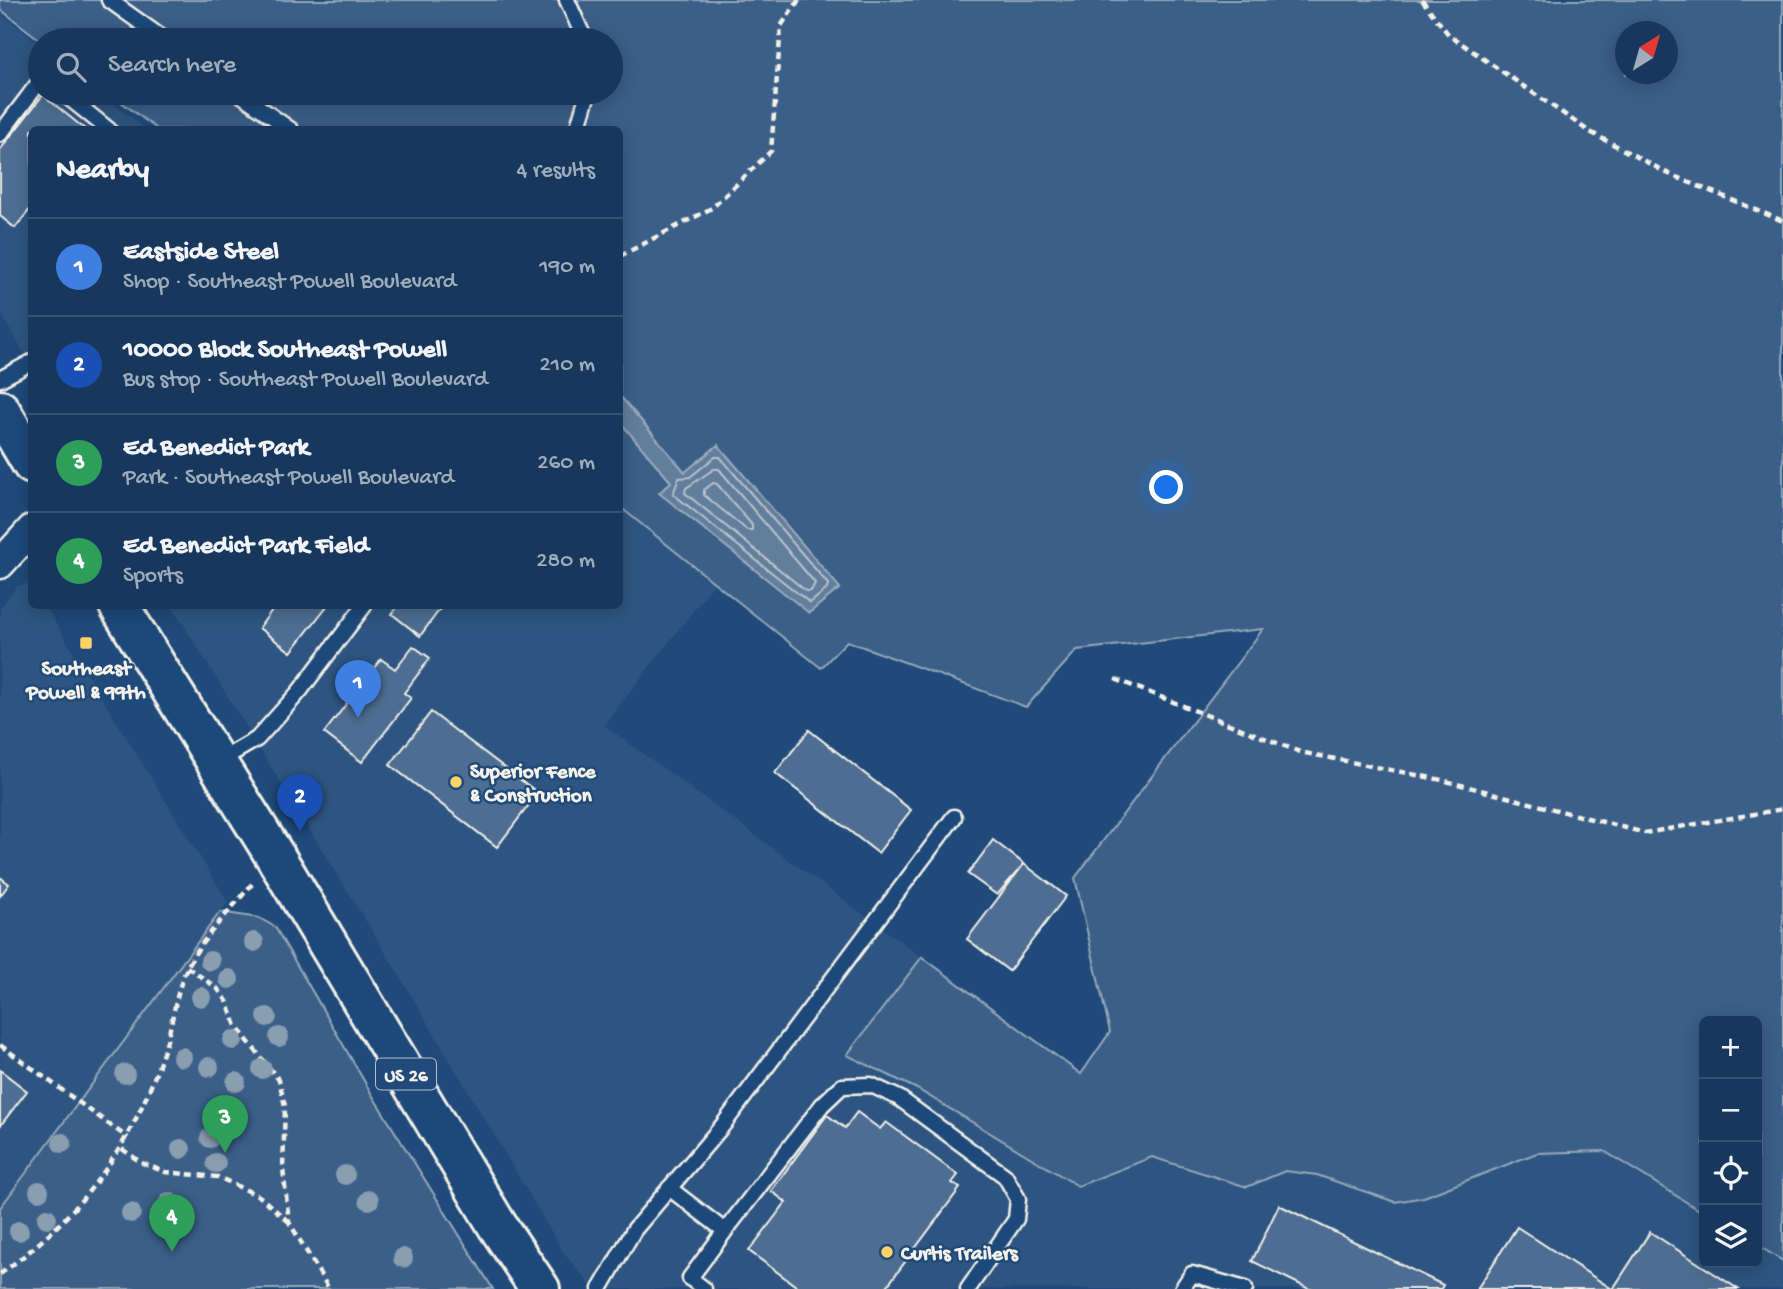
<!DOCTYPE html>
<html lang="en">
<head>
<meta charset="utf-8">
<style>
  body { margin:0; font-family:"Gochi Hand",sans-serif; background:#244365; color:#f1f3f6 }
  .controls { position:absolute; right:21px; bottom:21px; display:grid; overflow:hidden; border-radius:10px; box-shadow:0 4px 18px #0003 }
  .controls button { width:63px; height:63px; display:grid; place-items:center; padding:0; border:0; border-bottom:2px solid #365272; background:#17385c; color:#f1f3f6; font:35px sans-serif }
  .compass { position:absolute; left:1615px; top:21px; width:63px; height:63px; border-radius:50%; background:#17385c; box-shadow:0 4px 18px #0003; rotate:37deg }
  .you { position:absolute; left:1167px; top:488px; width:24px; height:24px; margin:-18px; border:5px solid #fff; border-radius:50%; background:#1a73e8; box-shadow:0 0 0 10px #1a73e833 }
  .badge { display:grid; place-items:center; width:46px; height:46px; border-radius:50%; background:#8c9099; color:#fff; font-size:23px; font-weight:700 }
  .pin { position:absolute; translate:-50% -58px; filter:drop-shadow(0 2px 4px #0008) }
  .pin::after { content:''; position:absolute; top:37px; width:24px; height:21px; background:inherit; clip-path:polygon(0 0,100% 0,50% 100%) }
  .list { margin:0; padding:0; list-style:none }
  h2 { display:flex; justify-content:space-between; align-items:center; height:91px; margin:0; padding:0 28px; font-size:30px }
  h2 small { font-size:23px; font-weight:400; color:#9eacbb }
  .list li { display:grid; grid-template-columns:46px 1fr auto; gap:21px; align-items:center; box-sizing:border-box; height:98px; padding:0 28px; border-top:2px solid #365272 }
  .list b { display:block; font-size:26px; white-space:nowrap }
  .list p { margin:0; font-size:23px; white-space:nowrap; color:#9eacbb }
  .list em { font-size:23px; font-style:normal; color:#9eacbb }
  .icon { flex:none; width:38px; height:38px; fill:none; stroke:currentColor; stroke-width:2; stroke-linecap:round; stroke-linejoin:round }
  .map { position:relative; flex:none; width:1783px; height:1289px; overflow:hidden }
  .search { position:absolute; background:#17385c; box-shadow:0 4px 18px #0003; left:28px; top:28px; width:595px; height:77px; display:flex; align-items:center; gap:18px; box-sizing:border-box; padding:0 24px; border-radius:38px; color:#9eacbb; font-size:26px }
  .panel { position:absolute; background:#17385c; box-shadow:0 4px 18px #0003; left:28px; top:126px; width:595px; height:483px; border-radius:10px }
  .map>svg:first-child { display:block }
  .built { fill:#2d5581 }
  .green { fill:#3a5f88; stroke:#97a8b8; stroke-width:2; fill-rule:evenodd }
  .water { fill:#627e9d; stroke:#9cacbb; stroke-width:2 }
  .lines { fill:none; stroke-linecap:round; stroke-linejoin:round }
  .shore { stroke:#bac3ca; stroke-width:2 }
  .building { fill:#4d6e92; stroke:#f4f1e8; stroke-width:2 }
  .lane-casing { stroke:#f4f1e8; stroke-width:19 }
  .street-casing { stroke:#f4f1e8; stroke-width:33 }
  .primary-casing { stroke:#f4f1e8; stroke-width:44 }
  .path { stroke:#f4f1e8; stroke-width:4.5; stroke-dasharray:7 5; stroke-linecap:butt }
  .lane { stroke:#1f4a7a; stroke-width:14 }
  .street { stroke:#1f4a7a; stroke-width:28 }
  .primary { stroke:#1f4a7a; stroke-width:38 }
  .tree { fill:#8a9eb1 }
  .poi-dot { fill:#ffd166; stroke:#1f4a7a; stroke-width:2.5 }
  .labels { text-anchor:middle; stroke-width:5; stroke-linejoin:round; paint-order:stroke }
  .shield { fill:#1f4a7a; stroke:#b4bfc7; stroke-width:2 }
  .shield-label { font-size:19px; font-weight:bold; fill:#f4f1e8 }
  .poi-label { font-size:21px; font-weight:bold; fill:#f4f1e8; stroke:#1f4a7a; text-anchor:start }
</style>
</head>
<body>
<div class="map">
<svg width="1783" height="1289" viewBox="0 0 1783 1289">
  <rect width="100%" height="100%" fill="#1f4a7a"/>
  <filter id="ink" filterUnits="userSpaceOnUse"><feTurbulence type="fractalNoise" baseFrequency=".0143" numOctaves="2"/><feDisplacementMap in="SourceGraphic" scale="14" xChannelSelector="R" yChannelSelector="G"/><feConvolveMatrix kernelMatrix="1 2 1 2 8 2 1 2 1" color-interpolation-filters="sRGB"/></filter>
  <g filter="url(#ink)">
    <path class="built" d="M0 13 40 45V93H100L146 129 32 130 31 366 0 312Z
      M620 507 715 583 604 725 922 957 847 1055 917 1089 1078 1186 1152 1157 1247 1187 1285 1171 1317 1175 1395 1202 1424 1197 1537 1153 1604 1151 1704 1213V1263H1757V1245L1783 1261V1289H594L565 1255 404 983 172 606H620Z
      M28 584 31 588 32 606H45L228 902 0 1208V608L18 585Z"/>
    <path class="green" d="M0 0H1783V1261L1757 1245V1021H1704V1213L1604 1151 1537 1153 1424 1197 1395 1202 1317 1175 1285 1171 1247 1187 1152 1157 1078 1186 917 1089 847 1055 922 957 1081 1074 1110 1032 1075 878 1263 629 1077 650 1026 707 847 641 821 668 620 507V130L157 129 109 93H611V40H40L0 9ZM1626 32H1668V74H1626Z
      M220 912 259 918 275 927 374 1098 493 1289H0V1208Z"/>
    <path class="water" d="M621 397 685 472 718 445 840 588 809 613 659 493 671 482 620 422Z"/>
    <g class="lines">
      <path class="shore" d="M715 457H720L828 584 827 589 810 603 673 494 679 478 690 477Z
        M714 469H719L815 583 811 591H806L685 493 686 488Z
        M713 483 717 484 752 525V530H747L704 495V490Z"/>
    </g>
    <path class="building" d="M43 95 86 130H32V207L15 228 0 216V150Z
      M275 606H327L291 652 259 628Z
      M398 606H436L440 609 420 636 392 614Z
      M413 646 430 658 404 693 411 698 362 762 324 733 381 659 395 669Z
      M431 712 538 793 497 847 390 765Z
      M809 730 911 810 878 853 775 773Z
      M993 840 1024 864 997 895 968 874Z
      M1024 864 1066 896 1009 971 967 939Z
      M0 877 9 884 0 896Z
      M0 1070 27 1091 0 1126Z
      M857 1112 880 1129 886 1122 958 1175 952 1183 960 1188 885 1289H800L749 1251 786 1202 771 1191 827 1115 845 1128Z
      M1279 1205 1443 1285 1441 1289H1309L1252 1261Z
      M1517 1227 1612 1289H1477Z
      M1650 1232 1738 1289H1613Z"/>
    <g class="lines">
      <defs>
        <path id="lane" d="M109 0 165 40
          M567 0 585 40
          M63 93 109 130
          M239 93 291 130
          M577 130 588 93
          M0 134 40 81
          M0 379 32 362
          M219 761 257 739 299 692 364 606
          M669 1188 725 1231 690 1278 704 1289
          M725 1231 822 1105 842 1086 871 1085 899 1098 1005 1176 1018 1199 1016 1219 968 1289
          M600 1289 634 1230 723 1125 954 817
          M1182 1289 1192 1274 1245 1289"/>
        <path id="street" d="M0 564 32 529"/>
        <path id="primary" d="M0 410 32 464
          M119 606 275 856 497 1225 540 1289"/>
      </defs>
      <use href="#lane" class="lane-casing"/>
      <use href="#street" class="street-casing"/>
      <use href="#primary" class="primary-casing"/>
      <path class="path" d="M1422 0 1449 35 1590 132 1669 174 1783 221
        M620 256 712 208 771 151 781 26 799 0
        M1115 679 1300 752 1442 780 1645 833 1783 809
        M187 967 217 988 227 1001 236 1026 279 1080 285 1106 283 1169 289 1222 329 1289
        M0 1045 128 1138
        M122 1149 142 1163 165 1172 218 1177 259 1196 289 1222
        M0 1274C80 1217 134 1144 164 1050 173 1024 175 993 187 968 200 940 232 909 252 884"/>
      <use href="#lane" class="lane"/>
      <use href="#street" class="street"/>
      <use href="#primary" class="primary"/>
    </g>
    <g class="tree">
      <circle cx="254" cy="942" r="10"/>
      <circle cx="210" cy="961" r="10"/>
      <circle cx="229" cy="979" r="10"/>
      <circle cx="201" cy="997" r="10"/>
      <circle cx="267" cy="1017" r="10"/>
      <circle cx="279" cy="1037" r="10"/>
      <circle cx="233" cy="1040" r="10"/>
      <circle cx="182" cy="1057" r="10"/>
      <circle cx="209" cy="1067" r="10"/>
      <circle cx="262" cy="1069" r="10"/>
      <circle cx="125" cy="1074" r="10"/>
      <circle cx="236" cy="1082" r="10"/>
      <circle cx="210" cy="1138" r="10"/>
      <circle cx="62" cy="1143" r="10"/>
      <circle cx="181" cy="1149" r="10"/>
      <circle cx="216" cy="1163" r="10"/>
      <circle cx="345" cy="1175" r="10"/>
      <circle cx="39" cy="1191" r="10"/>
      <circle cx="369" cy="1200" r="10"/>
      <circle cx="169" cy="1202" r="10"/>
      <circle cx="131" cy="1213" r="10"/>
      <circle cx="47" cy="1218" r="10"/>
      <circle cx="19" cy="1231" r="10"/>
      <circle cx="403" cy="1258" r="10"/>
    </g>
  </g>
  <g class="poi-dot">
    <rect x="79" y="636" width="14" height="14" rx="3.5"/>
    <circle cx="456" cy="782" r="7"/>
    <circle cx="887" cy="1252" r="7"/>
  </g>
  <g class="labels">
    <rect class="shield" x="376" y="1058.5" width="60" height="31" rx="5"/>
    <g class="shield-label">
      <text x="406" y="1081">US 26</text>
    </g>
    <g class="poi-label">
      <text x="86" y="674" text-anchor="middle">Southeast<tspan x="86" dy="24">Powell &amp; 99th</tspan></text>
      <text x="470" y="777">Superior Fence<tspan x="470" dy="24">&amp; Construction</tspan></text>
      <text x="901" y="1259">Curtis Trailers</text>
    </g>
  </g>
</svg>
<div class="controls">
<button>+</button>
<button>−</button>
<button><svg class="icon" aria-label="locate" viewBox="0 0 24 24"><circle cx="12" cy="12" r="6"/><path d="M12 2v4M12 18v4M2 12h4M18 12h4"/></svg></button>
<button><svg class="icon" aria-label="layers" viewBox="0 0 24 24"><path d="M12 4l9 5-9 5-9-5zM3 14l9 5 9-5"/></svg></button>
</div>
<svg class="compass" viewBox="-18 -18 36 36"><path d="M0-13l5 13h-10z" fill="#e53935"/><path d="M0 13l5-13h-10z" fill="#9eacbb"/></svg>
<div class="you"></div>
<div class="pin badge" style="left:358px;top:718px;background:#3f7fe0">1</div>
<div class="pin badge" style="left:300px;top:832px;background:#1a4fb4">2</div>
<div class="pin badge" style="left:225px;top:1153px;background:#2e9e5b">3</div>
<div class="pin badge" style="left:172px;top:1252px;background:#2e9e5b">4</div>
<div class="search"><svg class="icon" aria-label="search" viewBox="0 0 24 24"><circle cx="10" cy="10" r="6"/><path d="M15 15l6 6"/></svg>Search here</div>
<section class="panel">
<h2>Nearby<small>4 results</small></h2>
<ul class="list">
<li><span class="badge" style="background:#3f7fe0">1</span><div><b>Eastside Steel</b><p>Shop · Southeast Powell Boulevard</p></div><em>190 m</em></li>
<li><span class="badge" style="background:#1a4fb4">2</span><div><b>10000 Block Southeast Powell</b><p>Bus stop · Southeast Powell Boulevard</p></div><em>210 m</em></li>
<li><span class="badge" style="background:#2e9e5b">3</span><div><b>Ed Benedict Park</b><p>Park · Southeast Powell Boulevard</p></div><em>260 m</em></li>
<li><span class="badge" style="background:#2e9e5b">4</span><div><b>Ed Benedict Park Field</b><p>Sports</p></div><em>280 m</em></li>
</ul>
</section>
</div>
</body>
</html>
